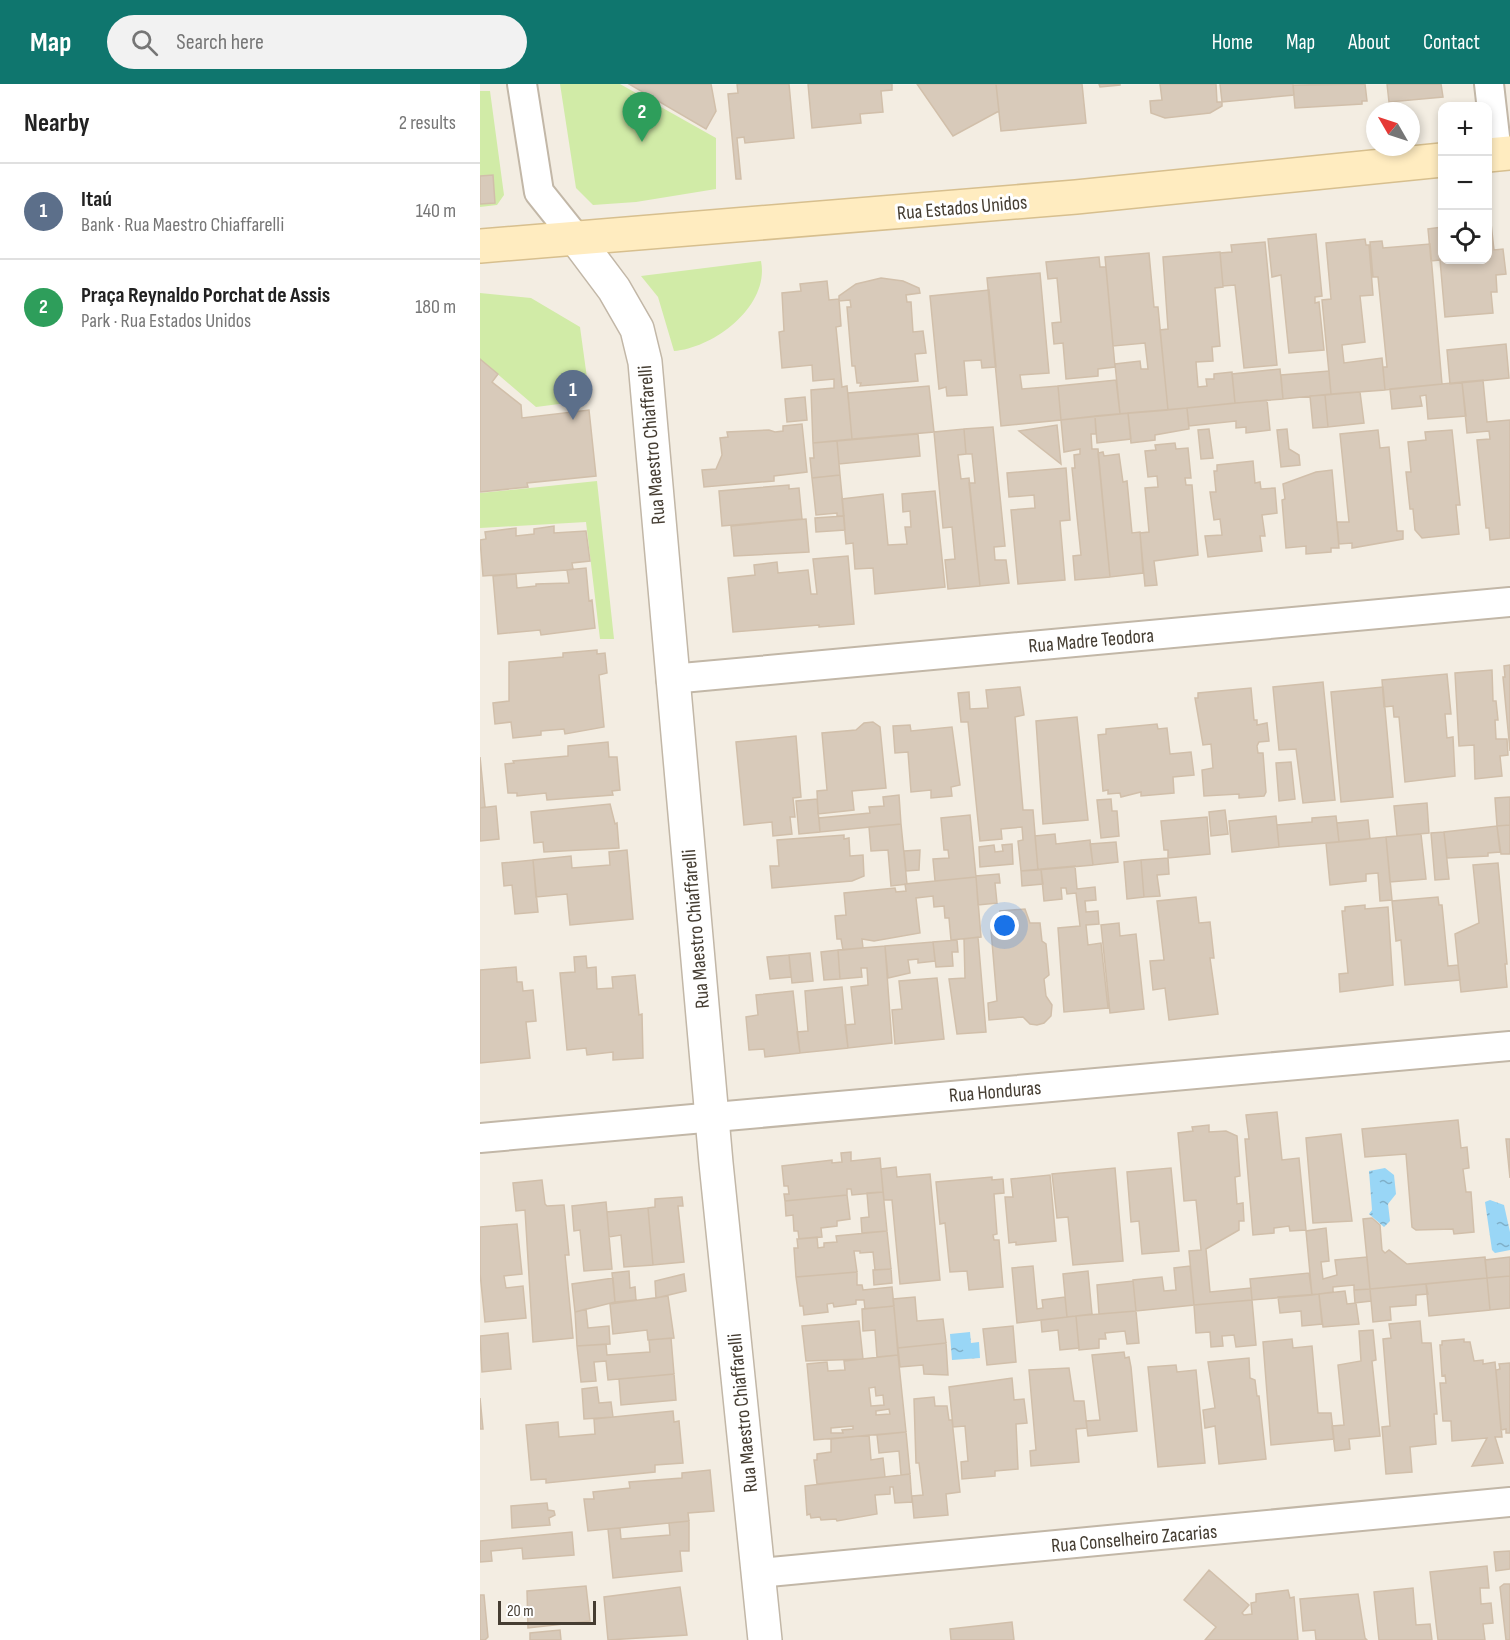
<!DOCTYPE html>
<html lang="en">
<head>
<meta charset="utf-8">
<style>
  body { margin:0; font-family:"Sofia Sans Condensed",sans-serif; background:#f2f2f2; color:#222 }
  .controls { position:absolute; right:18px; top:18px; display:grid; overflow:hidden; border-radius:12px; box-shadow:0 3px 9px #0003 }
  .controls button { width:54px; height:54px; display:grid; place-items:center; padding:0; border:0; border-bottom:2px solid #e0e0e0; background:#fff; color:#222; font:30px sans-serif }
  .compass { position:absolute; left:886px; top:18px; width:54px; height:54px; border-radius:50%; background:#fff; box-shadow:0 3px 9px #0003; rotate:309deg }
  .scale { position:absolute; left:18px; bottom:15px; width:98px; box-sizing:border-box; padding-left:6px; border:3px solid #453d32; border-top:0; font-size:16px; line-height:21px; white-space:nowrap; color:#453d32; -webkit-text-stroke:4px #fff; paint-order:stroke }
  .you { position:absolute; left:525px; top:842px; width:21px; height:21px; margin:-15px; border:4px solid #fff; border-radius:50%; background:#1a73e8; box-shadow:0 0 0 9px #1a73e833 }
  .badge { display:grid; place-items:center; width:39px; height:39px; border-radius:50%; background:#0f766e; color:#fff; font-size:20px; font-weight:700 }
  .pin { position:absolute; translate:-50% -50px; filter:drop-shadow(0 2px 3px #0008) }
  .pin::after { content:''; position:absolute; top:32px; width:21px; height:18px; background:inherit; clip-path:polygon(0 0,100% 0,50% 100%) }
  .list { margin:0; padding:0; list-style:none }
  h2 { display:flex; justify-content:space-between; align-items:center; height:78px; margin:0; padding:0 24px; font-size:26px }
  h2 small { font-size:20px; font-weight:400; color:#767676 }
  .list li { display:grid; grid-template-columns:39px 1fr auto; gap:18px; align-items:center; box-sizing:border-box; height:96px; padding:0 24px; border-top:2px solid #e0e0e0 }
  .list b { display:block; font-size:22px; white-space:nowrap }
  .list p { margin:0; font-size:20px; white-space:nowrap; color:#767676 }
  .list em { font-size:20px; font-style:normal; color:#767676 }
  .icon { flex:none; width:33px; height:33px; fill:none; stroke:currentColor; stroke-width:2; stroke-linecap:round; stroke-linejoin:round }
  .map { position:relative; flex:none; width:1030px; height:1556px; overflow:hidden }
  header { display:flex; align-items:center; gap:36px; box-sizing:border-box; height:84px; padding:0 30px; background:#0f766e; color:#fff }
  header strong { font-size:28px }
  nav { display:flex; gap:33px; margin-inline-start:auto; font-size:21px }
  .search { width:420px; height:54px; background:#f2f2f2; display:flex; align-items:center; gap:15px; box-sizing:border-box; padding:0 21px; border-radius:33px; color:#767676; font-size:22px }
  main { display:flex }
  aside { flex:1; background:#fff }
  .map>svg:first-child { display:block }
  .green { fill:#d1eba7 }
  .water { fill:url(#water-ripples) }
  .building { fill:#d8caba; stroke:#d1bfaa; stroke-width:1.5; fill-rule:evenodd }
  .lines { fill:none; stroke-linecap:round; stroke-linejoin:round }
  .minor-casing { stroke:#c2b7a7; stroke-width:32 }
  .tertiary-casing { stroke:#c2b7a7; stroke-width:36 }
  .secondary-casing { stroke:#d7bf8e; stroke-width:36 }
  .minor { stroke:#fff; stroke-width:28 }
  .tertiary { stroke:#fff; stroke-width:33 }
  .secondary { stroke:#ffecc0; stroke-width:33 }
  .labels { text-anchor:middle; stroke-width:6; stroke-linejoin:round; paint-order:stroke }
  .street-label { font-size:20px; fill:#453d32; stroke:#fff }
</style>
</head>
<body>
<header>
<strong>Map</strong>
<div class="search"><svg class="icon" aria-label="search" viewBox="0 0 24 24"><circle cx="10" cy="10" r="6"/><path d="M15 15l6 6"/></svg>Search here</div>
<nav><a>Home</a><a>Map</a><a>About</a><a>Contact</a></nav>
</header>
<main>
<aside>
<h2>Nearby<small>2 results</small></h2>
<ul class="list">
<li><span class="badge" style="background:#5c6f8a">1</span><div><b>Itaú</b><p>Bank · Rua Maestro Chiaffarelli</p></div><em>140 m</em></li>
<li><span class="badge" style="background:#2e9e5b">2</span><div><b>Praça Reynaldo Porchat de Assis</b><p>Park · Rua Estados Unidos</p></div><em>180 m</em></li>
</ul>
</aside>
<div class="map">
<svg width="1030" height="1556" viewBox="0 0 1030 1556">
  <defs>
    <pattern id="water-ripples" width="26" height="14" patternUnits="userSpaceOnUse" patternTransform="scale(1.5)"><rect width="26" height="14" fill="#99d6f6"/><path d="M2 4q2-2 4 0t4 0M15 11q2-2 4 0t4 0" fill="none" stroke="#7fafc8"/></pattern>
  </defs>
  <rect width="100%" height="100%" fill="#f3ede2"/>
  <path class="green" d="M80 0H140L236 54V105L156 118 113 121 96 104Z
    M0 7H10L24 111 17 121 0 123Z
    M281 177C290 222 234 264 194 267L178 213 161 192Z
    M0 209 51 214 100 243 110 316 56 323 0 275Z
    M117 397 134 555H120L106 438 0 444V409Z"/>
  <path class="water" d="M905 1084 914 1091 916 1110 908 1120 910 1137 904 1143 889 1130 892 1126 889 1087Z
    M1010 1116 1024 1121 1030 1148V1166L1015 1169 1012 1166 1005 1118Z
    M490 1248 491 1259 499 1258 500 1274 472 1276 470 1250Z"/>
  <path class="building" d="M149 0H231L236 27 226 45Z
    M257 0H309L314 54 265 59 264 53 257 54 261 95H256L248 10 258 9Z
    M328 0H412V6L401 7 403 28 380 30 381 39 332 44Z
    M437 0H516L519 27 473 52Z
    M516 0H602L606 39 521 47Z
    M619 0H640V1L620 3Z
    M680 0H736L737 18H742V22L730 29 685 34 671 29 670 17 682 16Z
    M740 0H813L814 11 742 18Z
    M885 0 887 17H882V20L815 24 813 1Z
    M907 0H961L963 13 909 18Z
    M13 91 15 119 0 120V92Z
    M1008 139H1011L1014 166 1023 165 1026 190 1016 191 1017 208H1011L1013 229 965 233 960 176 951 177 948 145 962 143V176H1008Z
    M836 150 842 212 835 213V219L839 218 844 266 809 269 801 191 792 193 788 155Z
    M885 155 886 161H889L893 211 880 212 885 258 862 261 864 279 902 274 905 306 851 310 842 216 851 215 846 159Z
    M902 157 903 164 950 160 962 300 905 306 903 283H907L898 193H893L890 158Z
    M785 158 797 281 764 284 755 201 743 202 740 169 752 168 751 161Z
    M740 168 743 203 735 204 740 262 732 263 733 277 716 278 718 303 727 302 726 295H734V290L752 288 755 319 688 326 680 246 688 245 683 173Z
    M669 169 674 223H678L688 326 640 330 635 280 660 277 661 285H668L665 259 633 262 625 173Z
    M619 173 620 183H626L635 283 618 285V292L586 295 583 259 574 260 572 239 581 238 577 194 568 195 566 178Z
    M560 189 569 289 540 291 542 305 578 302 581 336 521 342 507 194Z
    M401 194 423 197 439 204 440 209 426 211 427 218H431L433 248 443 247 446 269 435 270 438 297 380 302 381 299H377L375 282H372L367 223H371L370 216 359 217V212L376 200Z
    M347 197 349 216 359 215 361 242 356 243 362 303 367 302 372 355 333 359 331 306 354 304V295L333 297 332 281 302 284 299 248 304 247 302 209 321 207 320 200Z
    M509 206 516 283 502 284 501 276 484 277 487 311 467 312 466 303 459 305 450 212Z
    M1026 260 1029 294 970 300 967 266Z
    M0 275 18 290 12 298 41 321 42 334 109 326 116 392 47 399 48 403 0 408Z
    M800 285 803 315 755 319 752 290Z
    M849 287 851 310 803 315 801 291Z
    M636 296 640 330 581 336 578 302Z
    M1003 296 1007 338 1030 336V454L1010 456 1009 444H1006L997 356 1010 355 1009 347 987 349 982 298Z
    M982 298 986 332 948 335 946 311 940 312 942 322 912 325 910 305Z
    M449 302 454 348 372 355 368 309Z
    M880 308 884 339 848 343 845 311Z
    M845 311 848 343 833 344 830 312Z
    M325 313 327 336 307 338 305 315Z
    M787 316 790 346 766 349V343L756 344V337L709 342 707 324Z
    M707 324 709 345 675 351V356L651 359 648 329Z
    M648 329 651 355 617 359 615 332Z
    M615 332 616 350H611L612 365H618L630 493 595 496 593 472 601 471 592 384H595L594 371 600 370V365L584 368 581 336Z
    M322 340 327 388 294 392V397L224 403 222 386 236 385 242 371 240 354 248 353 247 348 289 346 295 348 303 347V342Z
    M577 341 581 380 539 347Z
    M513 343 525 462 514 463 515 476H526L529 499 500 502 489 399H495L492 370H486L484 345Z
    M484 345 486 370 478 371 481 395 489 394 500 502 468 505 465 476 475 475 472 443 463 444 454 348Z
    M729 345 733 374 721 375 718 346Z
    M807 345 809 365 819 371 820 381 801 383 797 346Z
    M898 346 900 364 909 363 917 447H923V455L872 464V459L859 460 857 438H869L860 350Z
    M972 346 980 421H976L979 450 942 454 935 446 933 425H930L926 388H931L928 358 946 356 945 348Z
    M438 350 440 372 359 380 357 357Z
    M357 357 360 391 332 394 330 374H334L333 359Z
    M695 359 696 365 708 364 711 394H705L706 401H712L718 471 674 477 677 501 665 502 660 449 669 448 665 404 678 403 677 392 668 393 665 367 676 366 675 361Z
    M623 368 624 372 639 370 643 398 647 397 652 449 660 448 663 489 630 493 618 369Z
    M773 377 775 399 780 398 781 405 795 404 797 429 782 431 785 452H780L782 467 728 473 725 452 742 451 740 435 734 436 730 408H736L734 387H737V381Z
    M586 384 590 436 580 437 585 496 538 500 531 426 555 424 554 411 529 413 527 389Z
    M852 386 859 464H851V468L826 470V462L806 464 802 416 805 415 803 400 836 388Z
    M360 391 364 432H357V429L336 431 332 394Z
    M309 401V405L319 404 322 435 242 442 239 407Z
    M455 407 465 503 395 510 393 484 375 485 373 459 366 460 362 415 403 410 408 461 427 460 425 443H431L430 427 423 428 422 410Z
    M364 432 365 446 336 448 335 434Z
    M326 435 329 468 254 472 251 442Z
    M74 442V449L106 447 110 477 92 479 93 485 87 486 3 492 0 456 6 455 5 448 36 444V452L54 450V445Z
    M368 472 374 540 339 543V541L253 548 248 494 275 491 274 481 297 478 298 489 328 486 331 510H337L333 475Z
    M106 484 109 517 112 516 115 544 61 551 60 546 18 550 13 492 36 490 37 504 56 502V500L89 499 87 486Z
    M117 566V570L125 569 127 589 119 591 124 643 85 650 84 645 61 647V651L33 654 31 638 15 640 13 619 29 617V578L83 573V569Z
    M1030 581V667L1023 593H1025L1024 582Z
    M1012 586 1013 617H1016L1018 636H1015L1016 655H1027L1028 671 1020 672 1022 692 995 695 994 661 979 662 975 589Z
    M967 590 971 630H965L967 654 973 653 975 692 925 698 919 633H914L913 622 904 623 902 596Z
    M843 598 855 716 823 719 816 665 799 666 793 603Z
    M540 603 544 631 535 633 543 726H553L558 786 541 787 538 757 543 756 542 743 521 745 522 755 500 757 488 638H481L478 609 489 608 490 625 508 624 506 606Z
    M903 603 913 713 861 718 851 608Z
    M771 604 774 636H777V641L787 639 789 657 779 658 777 662 778 669H783L786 708 784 712 759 714V710L724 712 722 686 733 684 731 660 723 661 715 614H718V609Z
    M597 633 608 736 563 740 556 637Z
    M393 638 400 643 406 704 372 707 374 726 338 730 337 707 347 706 342 649 376 646 384 639Z
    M677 640 678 645 687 644 690 670 711 668 714 691 693 693 694 709 661 712V708L641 713 640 709 628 710V706L623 707 618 651 626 650V645Z
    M430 641 431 647 472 643 480 701 471 703 472 712 451 714V706L431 708 428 668 415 669 413 642Z
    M316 652 321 713 313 714 315 733H310L312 750 293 752 292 738 264 741 256 658Z
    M128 658 129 673H137L140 706 132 707 133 711 67 716 66 709 37 712V709H28L25 680 34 679 33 677 88 672V662Z
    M0 673 5 723 0 724Z
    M811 678 815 715 799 717 796 679Z
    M419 711 421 740 340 748 339 734 390 729 389 723 404 722 403 713Z
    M1030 713V741L1017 742 1015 714Z
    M337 715 340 748 319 750 316 717Z
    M631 715 632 727H637L639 752 621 754 617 716Z
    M947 719 949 749 917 752 914 722Z
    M130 720 135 740 137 739 139 764 64 768 63 758 54 759 51 728Z
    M16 722 19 755 0 757V724Z
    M745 726 748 750 731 752 729 728Z
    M490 731 496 793 455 797 453 775 469 774 468 766H464L461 734Z
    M796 732 799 763 752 768 749 737Z
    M856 732 859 758 799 763 797 741 832 738V734Z
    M727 733 730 770 688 774V766H684L681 737Z
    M888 736 890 755 859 758 857 739Z
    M421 740 427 800 411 802 408 766 391 767 389 743Z
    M1030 741V770H1021L1017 742Z
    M1017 742 1020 768 1008 769V772L967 774 964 748Z
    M964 748 969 795 955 796 951 749Z
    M575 750 576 760 610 756 613 781 558 786 555 752Z
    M941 750 946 795 910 798 906 753Z
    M364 751V755L369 754 370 772 383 771 384 792 372 797 292 804 290 782H299L297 756Z
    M906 753 912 816 900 817 898 789 886 790V797L850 801 846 759Z
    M636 758 638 778 613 781 610 760Z
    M532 760 533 780 500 783 499 763 514 761 515 768 523 767 522 761Z
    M147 766 153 835 90 841 87 810 56 813 53 776 91 772 92 784 130 781 129 768Z
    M440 766 439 786 426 787 424 767Z
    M688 774 689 790 677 791 680 812 664 813 661 776Z
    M53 776 58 828 35 830 32 801 24 802 22 779Z
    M661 776 664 813 647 815 644 778Z
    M1018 779 1027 880H1025L1027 903 981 908 975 850 999 839 993 781Z
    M595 782 597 805 615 803 616 816 605 817 606 828 618 827 619 840 606 841 608 861 621 859 628 924 584 928 578 844 600 842 596 809 587 810 586 804H581L582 815 564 817 561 785Z
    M561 785 563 800 542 802 541 787Z
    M519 790 520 799H515L517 819 498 821 496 792Z
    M496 793 501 853 471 856 469 834H465L464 822 454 823 453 812 436 814 440 849 394 857 382 855 383 864 363 866 361 855H357L355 832 366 831 364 809 415 804 416 808 426 807 425 800Z
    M716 813 719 839 730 838 734 874H730L738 930 689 936 685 904 673 906 670 877 684 876 677 817Z
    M958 813 959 821H962L968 882 978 881 980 896 925 901 921 856 916 857 912 817Z
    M885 821V825L908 823 913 901 860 908 859 890 868 889 862 827H865V823Z
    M545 825 550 839H560L562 857 566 860 569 891 564 895 566 912 572 921 571 932 564 939 557 941 550 940 543 933 509 936 508 919 517 917 511 846 519 842 520 827Z
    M639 839 640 852 656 850 664 925 630 929 621 841Z
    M498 853 506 948 477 950 469 895 485 894 484 855Z
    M477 856 478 868H472L473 882 456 883 453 858Z
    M453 858 455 877 438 879V875L428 876 430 889 408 894 405 862Z
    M405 862 412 959 368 964 365 941 375 940 371 903 388 901 387 884H381L382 893 360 895 358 866Z
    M358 866 360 895 344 896 341 868Z
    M330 869 333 897 312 899 309 871Z
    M309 871 311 893 290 895 287 873Z
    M106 872 107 884 116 883 117 905 133 904 132 893 155 891 159 931 162 930 163 974 133 976V968L107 971 106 964 87 966 80 889 95 888 94 873Z
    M36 883 37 898H42L43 907 53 906 56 937 46 938 50 974 0 979V886Z
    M457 894 464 955 415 960 412 926 422 925 419 897Z
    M362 903 368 964 320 969 317 948 328 947 325 907Z
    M313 907 320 969 285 973 284 965 269 966 266 933 278 931 276 911Z
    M797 1028 802 1076 819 1074 826 1146 810 1147 809 1142 794 1144V1149L773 1151 765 1055H769L766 1031Z
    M978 1036 981 1064 987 1063 989 1084 983 1085 986 1108H991L994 1148 974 1150 973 1145 936 1146 932 1143 926 1070 885 1073 882 1045Z
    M729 1041V1048L746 1047 757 1052 760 1092 755 1093 757 1120 763 1119 764 1137H759V1146L726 1165 730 1208 771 1204 772 1216 714 1221 709 1167 721 1166 716 1116 704 1117 698 1049 713 1047 712 1043Z
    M861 1050 872 1137 833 1139 826 1054Z
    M1026 1055H1030V1094Z
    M371 1068V1077L400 1074 403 1108 372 1111 371 1105H367V1111L305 1117 304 1110H309L308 1102H304L302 1082 352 1076V1079L362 1078 361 1069Z
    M416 1083 417 1093 450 1090 460 1196 420 1200 412 1116H404L401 1085Z
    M635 1084 643 1177 593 1181 588 1133 577 1134 572 1090Z
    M691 1084 699 1167 662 1170 659 1137 651 1138 647 1088Z
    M570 1091 576 1157 536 1161V1158L529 1159 525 1113H533L531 1095Z
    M512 1093V1096L523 1095 524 1109 514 1110 517 1150 513 1151 514 1156H519L523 1203 489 1206 487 1187 470 1188 465 1139 460 1140 456 1098Z
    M62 1096 65 1120 67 1122 84 1121 89 1171H85L93 1254 53 1258 45 1126 36 1127 33 1099Z
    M403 1108 407 1147 382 1149 381 1134 389 1133 387 1109Z
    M367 1111 370 1135 357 1137V1142L341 1144 342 1153 319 1155 318 1147H314L313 1131 306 1132 305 1117Z
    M202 1113 203 1122H198L204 1178 173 1181 168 1124 175 1123V1115Z
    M126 1118 132 1185 104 1187 100 1146 94 1147 92 1122Z
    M168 1124 173 1181 144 1183 141 1151 129 1153 127 1128Z
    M892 1134 900 1141 902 1166 905 1169 909 1166 927 1180 1005 1173 1007 1194 890 1205 883 1135Z
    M37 1140 42 1190 24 1192 26 1204 43 1202 46 1234 5 1238 0 1189V1143Z
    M846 1144 849 1177 841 1178 843 1195 857 1191 855 1176 887 1173 890 1205 874 1206V1201L853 1203V1208L832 1211 826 1147Z
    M407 1147 411 1185 395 1186 393 1168 380 1169V1167H374L377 1188 316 1193 314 1164H318L317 1155 337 1153 338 1164 344 1163V1159L357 1158 356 1152Z
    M1030 1173V1192L1007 1194 1005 1176Z
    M553 1182 557 1225 563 1224 562 1216 585 1213 587 1233 537 1239 532 1184Z
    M710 1182 714 1221 656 1227 653 1196 682 1193 684 1207 696 1206 694 1184Z
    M411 1185 412 1199 394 1201 393 1186Z
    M149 1187 150 1204 155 1203 156 1216 135 1218 132 1189Z
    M608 1187 612 1230 587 1233 583 1190Z
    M377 1188V1201H382L383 1206 412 1203 414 1222 385 1225 384 1216H376V1220L354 1223 353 1219 347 1220 348 1228 324 1231 323 1222H320L316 1193Z
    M829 1189 832 1211 772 1216 770 1195Z
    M204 1190 206 1207 176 1214 175 1197Z
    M1030 1192V1224L1010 1226 1007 1194Z
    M133 1194 135 1218 95 1228 92 1200Z
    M1007 1194 1010 1226 949 1232 946 1200Z
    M653 1197 656 1227 619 1230 617 1201Z
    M946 1200 948 1210 936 1211V1221L910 1223 911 1236 893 1238 890 1205Z
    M890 1205 891 1217 875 1219 874 1206Z
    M865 1207 867 1220 876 1219 879 1240 843 1243 839 1210Z
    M839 1210 842 1240 822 1242 821 1227 800 1229 798 1213Z
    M188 1212 194 1254 168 1256 167 1246 133 1250 130 1220Z
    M435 1213 437 1237 463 1235 466 1259 418 1264 413 1215Z
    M772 1216 776 1261 756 1263 754 1251 742 1252 743 1262 731 1263 730 1248 716 1249 714 1221Z
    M414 1222 418 1271 397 1273 395 1246 383 1247 382 1225Z
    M106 1225 108 1244 129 1242 130 1260 97 1262 95 1228Z
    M656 1227 659 1259 647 1260 645 1247 625 1249 626 1255H619V1264L599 1266 596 1232Z
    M596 1232 599 1264 580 1266 578 1246 562 1248 561 1236Z
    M379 1237 383 1275 326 1277 322 1242Z
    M940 1237 942 1259H951L957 1330H954L956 1360 930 1363 932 1388 906 1390 902 1343 910 1342 903 1255 911 1254 909 1240Z
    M533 1242 536 1278 507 1281 503 1245Z
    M893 1246 896 1276 892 1277 900 1352 869 1355 870 1365 855 1367 852 1342 864 1341 858 1281 881 1277 879 1247Z
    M28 1249 31 1285 2 1288 0 1252Z
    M191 1254 194 1290 128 1296 126 1277 114 1278 116 1297 101 1298 97 1262 126 1260 127 1271 170 1268 169 1256Z
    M812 1255 813 1264 832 1262 838 1329H851L854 1355 791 1361 783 1258Z
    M984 1255V1258H990L994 1277 1003 1276V1280L1015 1278 1022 1353H1015L1023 1379 992 1382 1007 1354 972 1357 971 1337H963L960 1299H966L965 1291 962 1292 960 1261H962V1257Z
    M466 1259 468 1291 444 1290 443 1281 420 1283 418 1264Z
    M644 1268 645 1274 649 1273 651 1283 657 1347 608 1352 606 1337 620 1336 612 1271Z
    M418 1271 426 1348 334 1356 327 1280 347 1278 348 1287 365 1286 364 1277ZM395 1303 396 1312 403 1311 404 1321 391 1322 389 1304ZM409 1325 410 1330 396 1331V1327ZM373 1342V1345L362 1346 363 1349H351V1344Z
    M769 1274 770 1294 775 1296 777 1312H779L786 1375 739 1380 735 1342 725 1344 723 1326 735 1324 728 1278Z
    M1030 1279V1349H1026V1345L1021 1346 1016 1286 1020 1285 1019 1280Z
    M696 1281 697 1288 716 1286 725 1379 678 1383 668 1283Z
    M589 1284 594 1317H604L607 1344 596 1345 599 1378 551 1382 550 1367 556 1366 549 1286Z
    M194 1290 196 1316 141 1321 139 1295Z
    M532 1294 534 1316 544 1315 547 1339 536 1340 538 1385 515 1387V1392L482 1395 481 1378 488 1377 485 1342 473 1343 469 1303Z
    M117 1303 119 1319 131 1318 133 1333 104 1335 102 1305Z
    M454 1313 455 1322H467L469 1336H472L480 1408 466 1410 468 1431 434 1434 432 1412 443 1411 439 1379H436L434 1315Z
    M0 1314 3 1345H0Z
    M193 1327 194 1338 199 1337 203 1379 175 1381V1388L66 1399V1395L51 1396 46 1341 78 1338 79 1353 115 1350 114 1335Z
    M426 1348 430 1390 421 1391 419 1367 399 1369 397 1351Z
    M389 1351 391 1376 403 1374 405 1393 337 1400 334 1376H337V1370L351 1368V1355Z
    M230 1386 234 1427 208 1429 209 1437 108 1447 104 1415H114L113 1408 150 1404 149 1398 202 1394V1389Z
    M430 1390 432 1418 415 1419 413 1403H410V1410L395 1411 397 1430 357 1437 356 1435 341 1436 340 1433 331 1434 330 1430 327 1431 325 1402Z
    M67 1419 68 1426 74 1427 75 1431 69 1434 70 1441 32 1444 31 1422Z
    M209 1437V1467H200L202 1487 133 1494 128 1445 140 1444 141 1455 190 1451 189 1439Z
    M92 1448 94 1471 43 1475 42 1464 11 1467 12 1477 0 1478V1457Z
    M1030 1467V1485L1016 1487 1014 1468Z
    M1007 1482 1009 1504H1000L1001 1520 1011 1519 1013 1539 1003 1540 1005 1556H958L950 1488Z
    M729 1486 769 1521 762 1529 764 1531 772 1530 771 1519 776 1518V1510L808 1506 810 1514 814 1513 818 1556H725L736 1543 704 1516Z
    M1024 1500H1030V1556H1026L1020 1503Z
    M106 1502 110 1537 48 1544 47 1507Z
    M200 1503 207 1551 128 1556 124 1513Z
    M933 1504 936 1541 950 1540 952 1556H899L894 1508Z
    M878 1510 885 1554 887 1556H836L835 1546 823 1547 820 1515Z
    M0 1511H4L8 1553 5 1556H0Z
    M532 1538 534 1556H471L470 1545Z
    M80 1546 81 1556H50V1549Z"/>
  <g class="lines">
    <defs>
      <path id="minor" d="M42 0 59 108 95 153
        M1009 0 1017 70
        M191 595 1030 518
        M0 1054 1030 962
        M279 1489 1030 1418"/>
      <path id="tertiary" d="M95 153 134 205 157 245 165 278 236 1079 285 1556"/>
      <path id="secondary" d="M1008 71 1030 69
        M0 162 596 113 962 76"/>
    </defs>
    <use href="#minor" class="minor-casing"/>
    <use href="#tertiary" class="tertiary-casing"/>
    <use href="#secondary" class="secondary-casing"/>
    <use href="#minor" class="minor"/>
    <use href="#tertiary" class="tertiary"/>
    <use href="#secondary" class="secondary"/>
  </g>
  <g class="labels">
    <g class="street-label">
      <text transform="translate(482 123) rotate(-5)" y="7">Rua Estados Unidos</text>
      <text transform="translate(171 361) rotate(-95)" y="7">Rua Maestro Chiaffarelli</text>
      <text transform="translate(611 556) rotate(-5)" y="7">Rua Madre Teodora</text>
      <text transform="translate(215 845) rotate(-95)" y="7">Rua Maestro Chiaffarelli</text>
      <text transform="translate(515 1007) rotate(-5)" y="7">Rua Honduras</text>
      <text transform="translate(262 1329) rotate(-96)" y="7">Rua Maestro Chiaffarelli</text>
      <text transform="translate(654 1454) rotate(-5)" y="7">Rua Conselheiro Zacarias</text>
    </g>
  </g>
</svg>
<div class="controls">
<button>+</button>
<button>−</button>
<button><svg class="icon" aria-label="locate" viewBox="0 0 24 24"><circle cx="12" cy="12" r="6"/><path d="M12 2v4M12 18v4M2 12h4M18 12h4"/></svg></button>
</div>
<svg class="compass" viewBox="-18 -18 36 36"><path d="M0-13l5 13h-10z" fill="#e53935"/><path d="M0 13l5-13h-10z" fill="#767676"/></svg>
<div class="scale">20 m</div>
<div class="you"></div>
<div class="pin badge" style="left:93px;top:336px;background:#5c6f8a">1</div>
<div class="pin badge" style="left:162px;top:58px;background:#2e9e5b">2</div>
</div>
</main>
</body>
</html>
